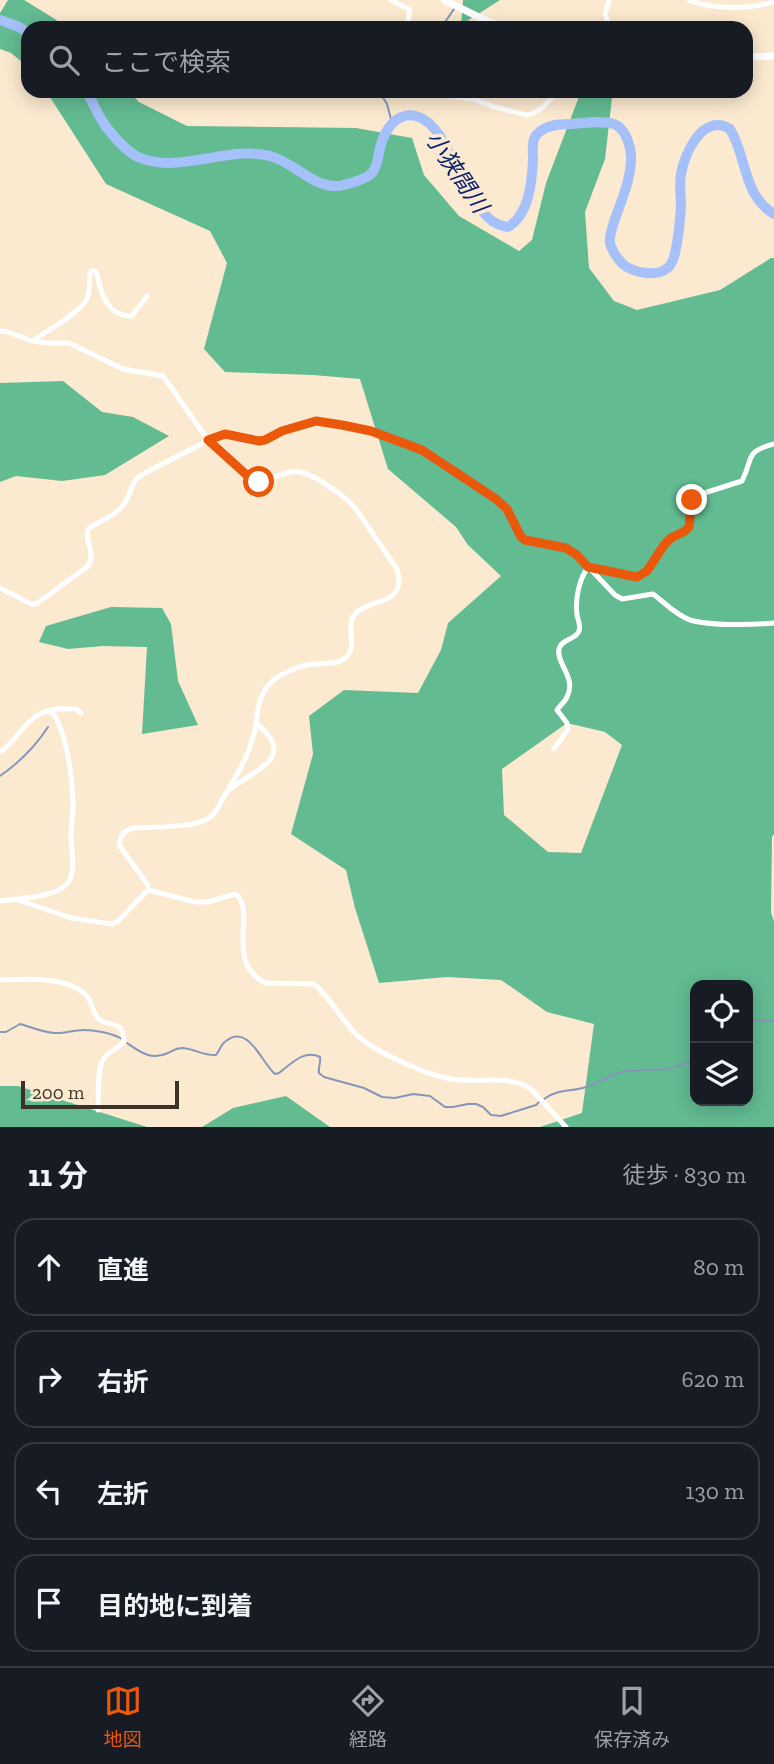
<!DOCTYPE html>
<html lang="ja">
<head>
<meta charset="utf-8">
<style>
  body { margin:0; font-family:"Zilla Slab","Noto Sans JP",serif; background:#242831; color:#f1f3f6 }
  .controls { position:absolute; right:21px; bottom:21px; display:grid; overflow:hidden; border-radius:14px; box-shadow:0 4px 18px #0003 }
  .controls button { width:63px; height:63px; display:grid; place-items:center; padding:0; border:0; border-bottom:2px solid #363941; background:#171b24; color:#f1f3f6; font:35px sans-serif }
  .scale { position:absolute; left:21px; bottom:18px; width:158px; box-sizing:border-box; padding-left:7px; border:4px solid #3c3328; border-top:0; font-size:19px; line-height:24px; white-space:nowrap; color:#3c3328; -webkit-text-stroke:5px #fbe9d0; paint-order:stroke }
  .stop { position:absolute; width:21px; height:21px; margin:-16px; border:5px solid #ea580c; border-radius:50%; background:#fff }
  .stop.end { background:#ea580c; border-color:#fff; box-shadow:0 2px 7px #0008 }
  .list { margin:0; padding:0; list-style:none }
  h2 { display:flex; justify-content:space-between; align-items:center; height:91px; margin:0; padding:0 28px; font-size:30px }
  h2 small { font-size:23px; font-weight:400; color:#9ea1a6 }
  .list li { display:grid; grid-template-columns:46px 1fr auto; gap:21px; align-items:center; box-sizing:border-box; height:98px; margin:0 14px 14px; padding:0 14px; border:2px solid #363941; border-radius:21px }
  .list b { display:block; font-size:26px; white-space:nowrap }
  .list em { font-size:23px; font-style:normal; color:#9ea1a6 }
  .icon { flex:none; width:38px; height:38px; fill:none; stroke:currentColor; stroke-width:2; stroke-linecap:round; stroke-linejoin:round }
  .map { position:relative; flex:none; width:774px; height:1127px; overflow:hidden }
  .search { position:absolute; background:#171b24; box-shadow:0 4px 18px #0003; left:21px; right:21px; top:21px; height:77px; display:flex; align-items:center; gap:18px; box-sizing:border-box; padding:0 24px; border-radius:21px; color:#9ea1a6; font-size:26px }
  .sheet { height:539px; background:#171b24 }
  nav { display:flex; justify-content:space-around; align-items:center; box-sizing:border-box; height:98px; border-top:2px solid #363941; background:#171b24; font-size:19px; color:#9ea1a6 }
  nav a { display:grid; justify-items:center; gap:4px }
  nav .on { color:#ea580c }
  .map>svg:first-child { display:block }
  .forest { fill:#63bb92; fill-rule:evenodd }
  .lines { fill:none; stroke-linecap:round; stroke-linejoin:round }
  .stream { stroke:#8696ba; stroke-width:2 }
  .river { stroke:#a6c1f9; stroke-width:10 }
  .minor { stroke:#fff; stroke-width:5 }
  .major { stroke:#fff; stroke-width:7 }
  .route { stroke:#ea580c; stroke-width:9 }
  .labels { text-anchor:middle; stroke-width:7; stroke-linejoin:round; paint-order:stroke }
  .water-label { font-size:23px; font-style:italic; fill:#08226f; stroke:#fbe9d0 }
</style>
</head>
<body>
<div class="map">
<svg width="774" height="1127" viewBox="0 0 774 1127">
  <rect width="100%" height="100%" fill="#fbe9d0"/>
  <path class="forest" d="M8 0H24L55 19 66 28H28V67L11 53 0 49V13Z
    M463 0H500L461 25Z
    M46 91H129L139 102 187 126 356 128 412 138 424 175 459 216 519 251 532 240 546 183 580 94 605 96 612 98 605 159 585 212 589 268 614 301 637 310 720 290 771 258H774V834L772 837 771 912 774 922V1127H540L582 1113 594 1024 547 1012 501 980 447 977 379 983 355 908 346 870 291 834 313 754 309 716 344 690 418 693 441 650 448 623 501 576 468 545 456 527 388 469 360 379 313 375 225 372 204 349 227 263 210 231 106 184ZM567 723 605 732 622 745 581 853 548 852 504 815 502 769ZM695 985H748V1101H695Z
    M63 381 102 412 133 417 169 436 105 475 62 481 16 476 0 482V383Z
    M111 607 162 608 171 624 178 681 198 725 142 734 147 647 103 646 68 649 39 642 46 626Z
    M0 1086H18L147 1127H0Z
    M286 1096 330 1127H202L233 1108Z"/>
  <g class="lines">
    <path class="stream" d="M441 28 454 9
      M379 91 387 104 392 123
      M0 776C20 762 35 747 48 727
      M748 1020 774 1021
      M0 1032H6L20 1024C31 1027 42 1032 54 1033 64 1034 73 1030 83 1030 95 1030 112 1033 122 1039
      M127 1043C140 1052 151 1061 168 1053 174 1050 176 1048 183 1048 195 1049 204 1056 216 1055 220 1050 221 1044 226 1041 249 1023 262 1064 275 1074L279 1073C291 1064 304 1049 320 1057 321 1063 318 1067 319 1073L324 1077 364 1088 382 1097 395 1098 413 1094 430 1096 445 1107H453L468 1104H476L483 1107 491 1115 501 1116 536 1105 539 1102
      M544 1099C557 1089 571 1092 586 1087 600 1083 611 1073 626 1071 652 1068 672 1074 695 1058"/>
    <path class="river" d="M0 20 19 27 28 33
      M86 91C94 103 98 117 107 128 115 138 126 151 138 157 179 175 228 145 270 156 295 162 316 192 343 185 352 183 365 180 372 173 378 166 378 156 380 148 384 131 396 111 416 116 445 124 454 173 468 194 472 200 478 205 482 211 490 220 495 225 508 227 529 215 532 182 533 160 533 153 532 145 534 139 540 125 559 124 571 124 585 123 601 120 614 124 625 128 630 144 631 155 632 178 621 201 614 222 612 228 609 237 610 243 611 248 616 257 620 261 630 274 662 279 671 264 674 259 675 254 676 248 679 234 680 221 681 206 681 196 679 185 681 174 685 153 703 112 730 129 748 159 742 194 774 214"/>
    <path class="minor" d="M391 0 410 10 407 28
      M609 0 605 14 610 28
      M689 0C712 10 750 9 774 2
      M429 91 435 94 474 99 494 107 527 115C540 113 550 100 558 91
      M0 331 8 332 32 341 47 343H69L123 369 163 376 208 440 250 478 259 482C270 480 280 474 291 472 308 468 345 496 356 509L397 569C408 607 368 598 355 614 344 627 360 648 344 659 335 665 323 663 312 664 303 665 295 668 287 672 263 682 258 700 256 724 262 727 264 730 268 735 291 762 242 776 227 792 220 800 219 812 209 818 195 828 152 827 134 828 124 830 120 835 119 845L148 885V890
      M32 341C44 333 81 312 87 299 91 291 88 279 91 271H96L97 274C101 294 107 316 132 316L147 296
      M588 567 637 577 647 571 664 545 671 538 685 531 689 527 692 501 695 496 742 481C754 457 744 452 774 444
      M0 588 31 604H36L87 567C96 556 87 544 87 532L89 528C101 521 119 514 126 501 133 489 130 482 143 474L219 435H233L259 441 265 440 282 431 316 421H323L371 431 422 450 496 499 507 509 521 537 525 540 566 548 577 555 615 595 622 599 653 594C665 603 676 615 690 620 710 626 753 625 774 623
      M47 711 57 709H76L81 713
      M554 749 568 729 567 723 557 710C560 705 565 702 567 697 577 677 556 664 559 649 561 639 576 640 579 631 581 626 578 620 577 615 575 598 579 580 588 567
      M0 752C20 739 22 720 47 711L54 714C68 740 72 774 73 804 73 814 71 825 71 836 71 850 77 873 67 884 56 897 17 899 0 901
      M229 788C242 767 252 748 256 724
      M148 890 195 902H208L235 894C258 909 223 963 266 983L314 984C330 997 340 1018 355 1033 370 1050 423 1073 446 1078 474 1085 502 1073 530 1088L566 1127
      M18 900 71 918 112 924 117 922 148 890
      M0 980C24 979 68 976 86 995 92 1001 92 1013 99 1019 110 1029 123 1017 124 1042 118 1048 112 1050 106 1056 96 1065 99 1096 98 1110"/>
    <path class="major" d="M444 0 489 22 508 28
      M746 57 774 56"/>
  </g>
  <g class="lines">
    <path class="route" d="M259 482 250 478 208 440 225 434 259 441 265 440 282 431 316 421 342 425 371 431 422 450 496 499 507 509 521 537 525 540 566 548 577 555 588 567 637 577 647 571 664 545 671 538 685 531 689 527 692 500"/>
  </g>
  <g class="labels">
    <g class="water-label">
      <text transform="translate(457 172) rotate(56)" y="8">小狭間川</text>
    </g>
  </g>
</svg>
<div class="controls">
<button><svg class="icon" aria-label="locate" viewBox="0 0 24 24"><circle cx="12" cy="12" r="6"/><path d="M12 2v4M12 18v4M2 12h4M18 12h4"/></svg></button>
<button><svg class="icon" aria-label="layers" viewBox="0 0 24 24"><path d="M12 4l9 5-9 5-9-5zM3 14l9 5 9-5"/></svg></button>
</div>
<div class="scale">200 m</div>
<div class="stop" style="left:259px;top:482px"></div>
<div class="stop end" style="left:692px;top:500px"></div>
<div class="search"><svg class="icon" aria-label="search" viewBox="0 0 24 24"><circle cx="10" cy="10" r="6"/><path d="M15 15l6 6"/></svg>ここで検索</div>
</div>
<section class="sheet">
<h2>11 分<small>徒歩 · 830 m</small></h2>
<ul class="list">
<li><svg class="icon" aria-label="ahead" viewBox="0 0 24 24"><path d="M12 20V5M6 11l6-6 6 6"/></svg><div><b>直進</b></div><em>80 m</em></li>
<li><svg class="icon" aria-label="right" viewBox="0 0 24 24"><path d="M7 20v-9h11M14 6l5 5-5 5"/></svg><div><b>右折</b></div><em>620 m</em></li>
<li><svg class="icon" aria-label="left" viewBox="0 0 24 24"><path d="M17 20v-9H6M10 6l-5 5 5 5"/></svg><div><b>左折</b></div><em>130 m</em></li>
<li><svg class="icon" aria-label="arrive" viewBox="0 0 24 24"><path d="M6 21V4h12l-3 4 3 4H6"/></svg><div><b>目的地に到着</b></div></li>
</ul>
</section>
<nav>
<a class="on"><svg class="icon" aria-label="map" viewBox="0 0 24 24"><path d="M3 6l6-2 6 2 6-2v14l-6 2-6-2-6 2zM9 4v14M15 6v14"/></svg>地図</a>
<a><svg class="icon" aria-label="directions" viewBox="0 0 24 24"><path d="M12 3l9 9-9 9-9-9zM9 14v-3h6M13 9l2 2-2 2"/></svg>経路</a>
<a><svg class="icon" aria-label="saved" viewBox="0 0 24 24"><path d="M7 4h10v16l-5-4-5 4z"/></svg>保存済み</a>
</nav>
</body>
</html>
